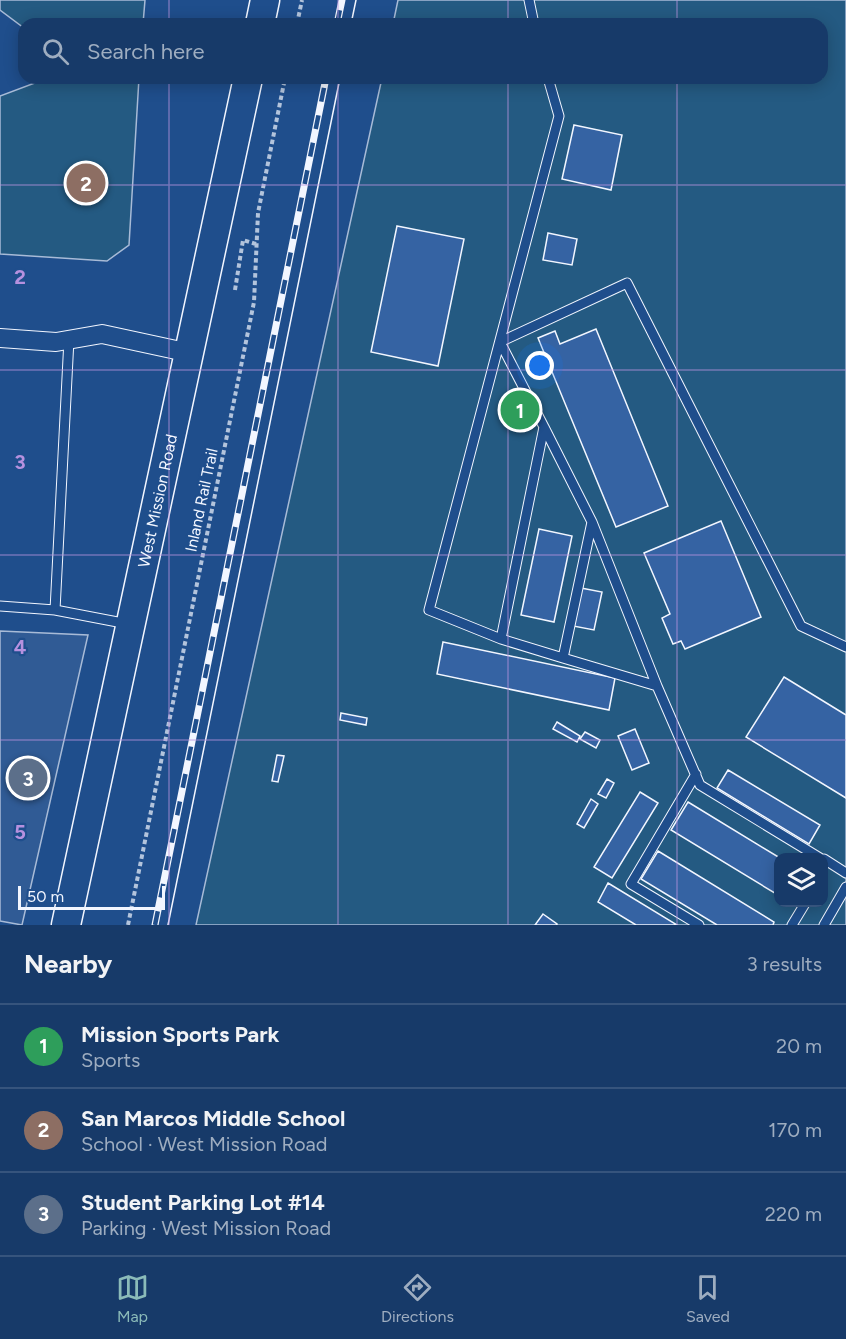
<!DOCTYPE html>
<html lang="en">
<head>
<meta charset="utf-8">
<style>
  body { margin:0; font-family:Figtree,sans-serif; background:#20416f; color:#f1f3f6 }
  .controls { position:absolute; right:18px; bottom:18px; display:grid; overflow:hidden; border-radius:12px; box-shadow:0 3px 15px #0003 }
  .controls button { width:54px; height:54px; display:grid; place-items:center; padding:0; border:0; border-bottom:2px solid #36547d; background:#173a69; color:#f1f3f6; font:30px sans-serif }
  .scale { position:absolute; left:18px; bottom:15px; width:147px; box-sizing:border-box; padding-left:6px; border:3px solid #f2f6ff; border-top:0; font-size:16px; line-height:21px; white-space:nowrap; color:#f2f6ff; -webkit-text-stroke:4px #1f4e8c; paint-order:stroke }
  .you { position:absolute; left:540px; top:366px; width:21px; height:21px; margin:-15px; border:4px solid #fff; border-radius:50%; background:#1a73e8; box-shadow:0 0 0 9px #1a73e833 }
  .badge { display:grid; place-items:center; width:39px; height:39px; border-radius:50%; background:#8bbbb9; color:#fff; font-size:20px; font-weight:700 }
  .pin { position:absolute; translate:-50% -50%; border:3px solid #fff; box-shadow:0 2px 6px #0006 }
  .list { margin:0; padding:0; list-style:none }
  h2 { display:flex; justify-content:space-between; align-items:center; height:78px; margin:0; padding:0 24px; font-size:26px }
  h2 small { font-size:20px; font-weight:400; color:#9eadc0 }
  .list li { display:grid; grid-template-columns:39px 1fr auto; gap:18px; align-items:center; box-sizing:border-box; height:84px; padding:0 24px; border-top:2px solid #36547d }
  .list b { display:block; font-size:22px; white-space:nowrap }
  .list p { margin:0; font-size:20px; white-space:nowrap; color:#9eadc0 }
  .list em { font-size:20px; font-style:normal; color:#9eadc0 }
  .icon { flex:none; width:33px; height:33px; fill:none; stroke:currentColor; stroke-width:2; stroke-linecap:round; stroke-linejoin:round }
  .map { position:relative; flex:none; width:846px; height:925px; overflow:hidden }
  .search { position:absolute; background:#173a69; box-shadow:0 3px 15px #0003; left:18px; right:18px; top:18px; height:66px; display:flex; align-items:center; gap:15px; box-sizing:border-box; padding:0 21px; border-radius:18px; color:#9eadc0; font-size:22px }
  .sheet { height:330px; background:#173a69 }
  nav { display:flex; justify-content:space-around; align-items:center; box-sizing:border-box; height:84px; border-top:2px solid #36547d; background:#173a69; font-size:16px; color:#9eadc0 }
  nav a { display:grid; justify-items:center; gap:3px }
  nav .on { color:#8bbbb9 }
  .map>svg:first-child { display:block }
  .green { fill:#245a82; stroke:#a8bbd7; stroke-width:1.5; fill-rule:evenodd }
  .parking { fill:#305b95; stroke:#a8bbd7; stroke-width:1.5 }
  .building { fill:#3563a3; stroke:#f2f6ff; stroke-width:1.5 }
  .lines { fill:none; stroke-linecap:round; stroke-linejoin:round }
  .lane-casing { stroke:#f2f6ff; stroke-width:11 }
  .street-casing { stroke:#f2f6ff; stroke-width:20 }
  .primary-casing { stroke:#f2f6ff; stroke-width:31 }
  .path { stroke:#b3c4dc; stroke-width:4; stroke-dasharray:4.5 3; stroke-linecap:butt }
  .lane { stroke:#1f4e8c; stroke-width:9 }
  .street { stroke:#1f4e8c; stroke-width:18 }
  .primary { stroke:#1f4e8c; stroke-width:28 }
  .tram { stroke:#f2f6ff; stroke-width:1.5 }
  .rail-casing { stroke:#f2f6ff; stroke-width:7 }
  .rail { stroke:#1f4e8c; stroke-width:4.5; stroke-dasharray:14; stroke-linecap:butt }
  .grid { fill:none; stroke:#b691df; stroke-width:1.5; stroke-opacity:0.55 }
  .labels { text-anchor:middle; stroke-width:4.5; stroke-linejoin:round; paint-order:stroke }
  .street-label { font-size:16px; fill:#f2f6ff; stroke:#1f4e8c }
  .grid-label { font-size:20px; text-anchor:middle; font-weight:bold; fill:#b691df; stroke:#1f4e8c; stroke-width:4.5; stroke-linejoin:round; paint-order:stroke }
</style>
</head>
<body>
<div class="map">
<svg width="846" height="925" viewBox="0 0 846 925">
  <rect width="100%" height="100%" fill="#1f4e8c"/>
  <path class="green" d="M0 0H145L143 24H24V28L0 10Z
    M398 0H846V925H196L382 78H822V24H393ZM778 858H824V902H778Z
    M48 78H139L129 245 107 261 0 254V96Z"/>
  <path class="parking" d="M0 631 88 635 22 925 0 921Z"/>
  <path class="building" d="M574 125 622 135 611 190 562 179Z
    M397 226 464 239 438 366 371 352Z
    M548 233 577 239 572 265 543 260Z
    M596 329 668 506 616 527 538 338 555 331 560 344Z
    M721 521 761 617 685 649 681 641 673 644 662 618 670 614 644 553Z
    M539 529 572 536 554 622 521 615Z
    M581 588 602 592 594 630 573 626Z
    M443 642 615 678 609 710 437 674Z
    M784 677 846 715V798L746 737Z
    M341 713 367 718 366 725 340 720Z
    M557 722 580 736 577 742 553 729Z
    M635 729 649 763 632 770 618 736Z
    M585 732 600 740 596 748 580 739Z
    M277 755 284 756 278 782 272 781Z
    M728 770 820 825 809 844 717 788Z
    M607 779 614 783 606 798 598 794Z
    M640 792 658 803 612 878 594 867Z
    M591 799 598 804 584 828 577 824Z
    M688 802 780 858 778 895 671 830Z
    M658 851 774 922 773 925H717L641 879Z
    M608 883 677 925H636L598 902Z
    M543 914 557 924V925H535Z"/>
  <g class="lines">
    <defs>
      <path id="lane" d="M529 0 534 24
        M548 78 559 116 429 610 501 639 544 427 500 342 627 283 801 626 846 647
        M0 606 55 610 128 624
        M55 610 69 339
        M501 639 563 658 592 522 544 427
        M563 658 657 686 592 522
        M657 686 700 785 820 858
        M696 774 631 884 699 925
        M824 859 846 873
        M792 925 806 902
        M824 925 846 887"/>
      <path id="street" d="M0 338 56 342 102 334 190 353"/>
      <g id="primary">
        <path d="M260 24 265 0"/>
        <path id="s1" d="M66 925 248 78"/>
      </g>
    </defs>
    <use href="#lane" class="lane-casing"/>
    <use href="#street" class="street-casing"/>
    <use href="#primary" class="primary-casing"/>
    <path class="path" d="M297 24 302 0
      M235 290 243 240 256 244
      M128 925 254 302 258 213 285 78"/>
    <use href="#lane" class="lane"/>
    <use href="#street" class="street"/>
    <use href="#primary" class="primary"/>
    <path class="tram" d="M351 24 356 0
      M168 925 340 78"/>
    <defs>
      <path id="rail" d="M337 24 342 0
        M155 925 326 78"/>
    </defs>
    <use href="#rail" class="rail-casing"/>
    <use href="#rail" class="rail"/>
  </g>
  <path class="grid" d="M169 0V24M338 0V24M508 0V24M677 0V24M169 78V925M338 78V925M508 78V925M677 78V925M0 185H846M0 370H846M0 555H846M0 740H846"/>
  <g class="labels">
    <g class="street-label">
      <text transform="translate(201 500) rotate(-78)" y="6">Inland Rail Trail</text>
      <text dy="6" stroke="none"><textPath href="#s1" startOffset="434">West Mission Road</textPath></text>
    </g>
  </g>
  <g class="grid-label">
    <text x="20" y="284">2</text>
    <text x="20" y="469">3</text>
    <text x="20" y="654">4</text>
    <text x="20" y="839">5</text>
  </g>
</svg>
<div class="controls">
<button><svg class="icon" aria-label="layers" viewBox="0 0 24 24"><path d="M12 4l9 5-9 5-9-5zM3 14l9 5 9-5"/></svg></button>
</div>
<div class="scale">50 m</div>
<div class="you"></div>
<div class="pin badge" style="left:520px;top:410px;background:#2e9e5b">1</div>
<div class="pin badge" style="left:86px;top:183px;background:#8d6e63">2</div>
<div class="pin badge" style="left:28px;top:778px;background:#5c6f8a">3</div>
<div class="search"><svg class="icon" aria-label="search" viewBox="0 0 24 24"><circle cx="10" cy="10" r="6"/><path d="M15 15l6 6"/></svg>Search here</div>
</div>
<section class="sheet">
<h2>Nearby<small>3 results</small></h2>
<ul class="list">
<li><span class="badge" style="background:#2e9e5b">1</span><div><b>Mission Sports Park</b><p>Sports</p></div><em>20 m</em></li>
<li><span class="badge" style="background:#8d6e63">2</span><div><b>San Marcos Middle School</b><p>School · West Mission Road</p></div><em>170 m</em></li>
<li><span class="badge" style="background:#5c6f8a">3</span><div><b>Student Parking Lot #14</b><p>Parking · West Mission Road</p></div><em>220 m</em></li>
</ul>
</section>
<nav>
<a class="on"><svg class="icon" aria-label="map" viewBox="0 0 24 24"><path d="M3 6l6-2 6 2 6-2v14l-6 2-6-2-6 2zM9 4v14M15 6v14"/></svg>Map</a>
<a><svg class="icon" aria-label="directions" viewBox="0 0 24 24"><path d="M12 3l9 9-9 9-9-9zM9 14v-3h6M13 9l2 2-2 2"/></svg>Directions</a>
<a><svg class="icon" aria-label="saved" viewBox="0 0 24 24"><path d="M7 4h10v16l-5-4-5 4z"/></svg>Saved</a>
</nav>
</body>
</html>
